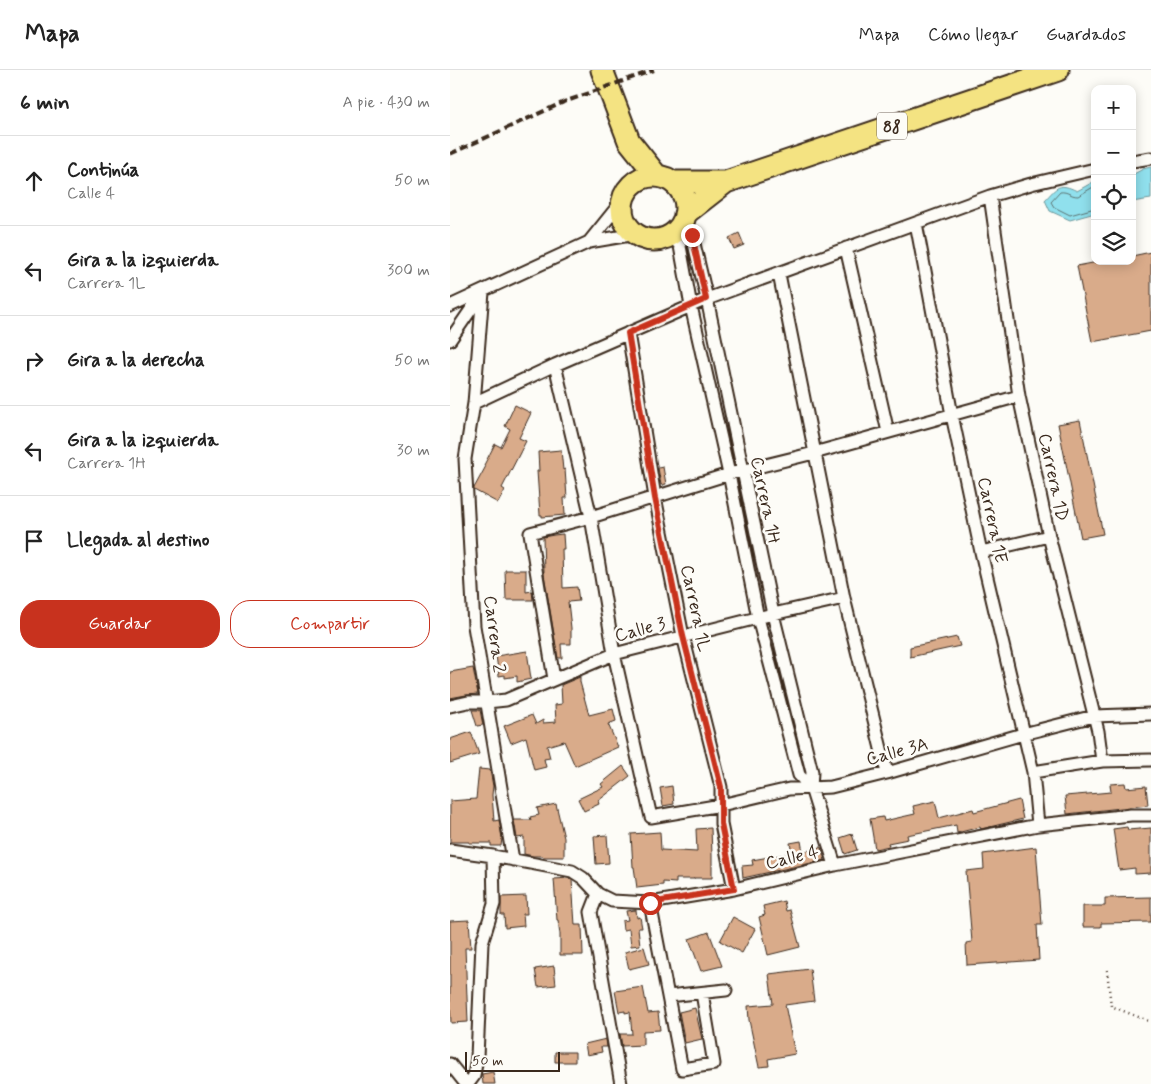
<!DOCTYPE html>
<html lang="es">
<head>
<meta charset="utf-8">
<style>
  body { margin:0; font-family:Mynerve,sans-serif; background:#f2f2f2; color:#222 }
  .controls { position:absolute; right:15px; top:15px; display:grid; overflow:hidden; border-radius:10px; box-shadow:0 2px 12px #0003 }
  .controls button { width:45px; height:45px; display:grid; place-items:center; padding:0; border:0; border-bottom:1px solid #e0e0e0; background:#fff; color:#222; font:25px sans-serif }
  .scale { position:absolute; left:15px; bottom:12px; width:95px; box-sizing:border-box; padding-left:5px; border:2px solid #3b2a1e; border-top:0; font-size:14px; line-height:18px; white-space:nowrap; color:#3b2a1e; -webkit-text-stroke:4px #fdfcf7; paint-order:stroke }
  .stop { position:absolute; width:15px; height:15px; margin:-11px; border:4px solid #c8321e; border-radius:50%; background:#fff }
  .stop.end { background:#c8321e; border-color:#fff; box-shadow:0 1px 5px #0008 }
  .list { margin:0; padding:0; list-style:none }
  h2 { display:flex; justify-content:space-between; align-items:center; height:65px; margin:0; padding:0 20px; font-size:21px }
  h2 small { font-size:16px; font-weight:400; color:#767676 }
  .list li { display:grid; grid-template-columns:32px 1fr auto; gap:15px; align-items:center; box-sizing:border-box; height:90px; padding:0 20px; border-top:1px solid #e0e0e0 }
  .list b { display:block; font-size:19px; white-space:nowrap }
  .list p { margin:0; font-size:16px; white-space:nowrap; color:#767676 }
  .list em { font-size:16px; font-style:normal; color:#767676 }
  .actions { display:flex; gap:10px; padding:15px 20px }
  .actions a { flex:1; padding:11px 0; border:1px solid #c8321e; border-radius:20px; text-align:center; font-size:18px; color:#c8321e }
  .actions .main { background:#c8321e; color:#fff }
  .icon { flex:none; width:28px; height:28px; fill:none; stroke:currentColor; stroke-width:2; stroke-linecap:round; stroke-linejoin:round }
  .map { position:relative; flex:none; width:701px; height:1014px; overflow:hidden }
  header { display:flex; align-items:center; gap:30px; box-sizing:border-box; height:70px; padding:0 25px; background:#fff; border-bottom:1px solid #e0e0e0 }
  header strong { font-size:24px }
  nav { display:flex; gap:28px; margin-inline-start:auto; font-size:18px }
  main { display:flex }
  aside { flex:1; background:#fff }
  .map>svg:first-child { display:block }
  .water { fill:#90e0ed; stroke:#6e979a }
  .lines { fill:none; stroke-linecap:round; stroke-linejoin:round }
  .shore { stroke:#5d7371; stroke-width:1 }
  .building { fill:#d9ab8a; stroke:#3b2a1e }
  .street-casing { stroke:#3b2a1e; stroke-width:15 }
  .highway-casing { stroke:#3b2a1e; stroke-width:25 }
  .path { stroke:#3b2a1e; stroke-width:2.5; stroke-dasharray:1 4; stroke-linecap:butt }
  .street { stroke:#fdfcf7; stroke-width:11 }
  .highway { stroke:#f4e382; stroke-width:21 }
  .rail { stroke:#3b2a1e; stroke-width:4; stroke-dasharray:8 4; stroke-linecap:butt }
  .route { stroke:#c8321e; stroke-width:6 }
  .labels { text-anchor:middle; stroke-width:5; stroke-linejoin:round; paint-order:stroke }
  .shield { fill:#fdfcf7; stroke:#75695f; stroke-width:1 }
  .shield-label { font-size:16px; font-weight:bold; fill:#3b2a1e }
  .street-label { font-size:18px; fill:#3b2a1e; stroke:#fdfcf7 }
</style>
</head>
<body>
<header>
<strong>Mapa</strong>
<nav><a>Mapa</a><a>Cómo llegar</a><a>Guardados</a></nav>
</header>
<main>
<aside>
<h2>6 min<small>A pie · 430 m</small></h2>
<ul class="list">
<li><svg class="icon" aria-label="ahead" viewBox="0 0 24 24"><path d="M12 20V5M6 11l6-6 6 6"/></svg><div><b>Continúa</b><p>Calle 4</p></div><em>50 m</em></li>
<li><svg class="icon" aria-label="left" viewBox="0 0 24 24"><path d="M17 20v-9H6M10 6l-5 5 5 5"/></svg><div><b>Gira a la izquierda</b><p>Carrera 1L</p></div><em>300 m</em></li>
<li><svg class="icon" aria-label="right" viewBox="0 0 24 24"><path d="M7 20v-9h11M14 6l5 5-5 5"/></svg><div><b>Gira a la derecha</b></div><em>50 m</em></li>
<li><svg class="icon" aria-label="left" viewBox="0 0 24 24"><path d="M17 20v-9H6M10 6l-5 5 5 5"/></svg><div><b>Gira a la izquierda</b><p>Carrera 1H</p></div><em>30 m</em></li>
<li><svg class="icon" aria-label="arrive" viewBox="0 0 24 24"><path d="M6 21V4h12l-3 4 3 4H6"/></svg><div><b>Llegada al destino</b></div></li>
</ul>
<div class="actions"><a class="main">Guardar</a><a>Compartir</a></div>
</aside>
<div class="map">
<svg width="701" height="1014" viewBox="0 0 701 1014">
  <rect width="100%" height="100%" fill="#fdfcf7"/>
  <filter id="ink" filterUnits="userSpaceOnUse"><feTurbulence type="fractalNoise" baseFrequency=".02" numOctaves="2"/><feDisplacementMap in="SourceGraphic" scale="10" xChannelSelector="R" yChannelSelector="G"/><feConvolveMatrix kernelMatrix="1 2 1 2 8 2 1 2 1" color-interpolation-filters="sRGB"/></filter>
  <g filter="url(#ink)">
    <path class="water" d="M701 97V129L682 132V105L693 99Z
      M645 111V143L620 150 600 141 595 130C607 117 609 112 627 121Z"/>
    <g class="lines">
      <path class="shore" d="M645 116 628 126C620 126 618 121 610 122L601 132 604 137 620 145 645 138"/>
    </g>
    <path class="building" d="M289 163 294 175 284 179 279 168Z
      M701 182V261L642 272 627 196 653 191H682V186Z
      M65 335 81 343 69 368 76 371 52 418 55 420 48 433 24 420V418L36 396 34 395 45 374 51 377 60 359 55 356Z
      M630 350 653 464 631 468 608 354Z
      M111 380 113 400 115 399 117 428H114L115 445 92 447V445H90L89 430 87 401H89L88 382Z
      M213 397 216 414 211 415 208 398Z
      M113 464 114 479H112L113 518 127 517 129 531 118 532 121 558V574H111L112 588H108L94 504 93 467 104 465Z
      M55 500H76V522L82 521 83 530H56Z
      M507 567 510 576 460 587V577Z
      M77 581 81 609 67 612V606L55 608V605L49 606 46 586Z
      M23 598 28 624 16 625 0 628V602Z
      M130 607V612L139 645 163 639 166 651 158 654 168 677 125 696 114 671 97 676 100 688 94 689 96 697 84 700 76 667 61 673 54 656 82 645 86 654 93 650V653L106 652 105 635 112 634 111 615Z
      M22 640H30L33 655 27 656Z
      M21 662 29 684 0 693V669Z
      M173 696 180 706 148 731 149 734 134 741 128 729 153 717 151 714Z
      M29 699 40 700 43 716 42 725 44 751 49 750 52 768 51 776H41V773H19V772H0V731L26 729Z
      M675 713 676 718 696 716 698 735 617 744 615 726 661 722 660 714Z
      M222 716 224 734 213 736 210 718Z
      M569 730 573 749 531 759 530 757 507 763 506 755 457 765 458 769 438 773 439 776 425 779 420 749 433 747 434 751 465 744 463 736 485 731 489 748 523 739 524 742Z
      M106 734 114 768V787H93V786H83L74 784V767L67 768 64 750H81L80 747 89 745 87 738Z
      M677 757 678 760 701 758V803L685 804V798L669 800 663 759Z
      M261 758 262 785V808H244V809H226V813L213 812V815L187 818 184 797H183L181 764 210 762 211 780 247 782 246 759Z
      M402 764 407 780 395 784 390 768Z
      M157 765 159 793 146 794 144 766Z
      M351 771 353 782 371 777 375 790 293 808 292 796 303 795 302 790 342 783 340 773Z
      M586 777 592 855H587L589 890 517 895 516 873 522 872 516 801 534 799 533 784Z
      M119 808 122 810 125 855H132L133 885H110V864L108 850H107L104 809Z
      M76 826 77 844H73L74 856 55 858 54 845H51V827Z
      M701 827V852L651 853V857H633V836H655V828Z
      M334 831 336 841 340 840 350 877 318 885 309 847 315 845 313 836Z
      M186 840 187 848 190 847 192 858H188L190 875 181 876 179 859 173 860 172 851 178 850 176 841Z
      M283 847 305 859 292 883 270 871Z
      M19 850 21 878H15L18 952 1 953 0 932V851Z
      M259 862 272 896 251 901 239 869Z
      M194 877 199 894 179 899 175 882Z
      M104 896 106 915 88 917 85 899Z
      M360 899 364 931 335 935 345 984 318 989 319 996 309 997 299 950 298 936 323 934 319 904Z
      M193 917 198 943 208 942 210 960 193 961V975L172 976 170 964H182L180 942 175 943V941L169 942 165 921Z
      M245 938 252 969 235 973 229 942Z
      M156 969 157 977H151L152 982 137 985 135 974Z
      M105 982H125V992H105Z
      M43 1002 45 1014H33L32 1004Z"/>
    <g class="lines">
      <defs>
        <path id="street" d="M682 91 701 88
          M540 126 569 326 599 466 648 661 652 691
          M233 150 242 165 257 229 323 544 362 702 361 718 385 795
          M466 153 502 345 531 482 583 702 588 755
          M221 164 230 176 241 236 279 404 308 548 349 705 361 718
          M139 172 172 131
          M396 178 438 362
          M329 204 394 528 437 703
          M33 222 24 333 15 389 24 556 63 790
          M0 236 139 172 186 164
          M178 263 205 427 233 566 271 717V754L284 819
          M0 270 33 222
          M105 295 141 447 164 584 201 747 271 735 339 719 381 717 437 703 573 664 644 646 701 644
          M24 333 105 295 257 229 540 126 581 114 645 99
          M531 482 599 466
          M104 609 80 463 141 447 279 404 364 383 569 326
          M0 636 18 632H37L56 630 164 584 323 544 394 528
          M583 702 652 691 701 690
          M0 780 43 786 122 801 133 808 148 824 162 831 200 833 284 819 385 795 588 755 681 745H701
          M148 824 141 842 171 1014
          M200 833 232 999 264 994 252 923
          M218 926 276 920
          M0 994 16 1014
          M18 1014 24 1006 27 987 32 873 44 834 43 786"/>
        <path id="highway" d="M152 0 179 71 207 106
          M172 138a32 32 0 1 1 64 0a32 32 0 1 1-64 0Z
          M223 112H276L608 0
          M235 144 276 112"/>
      </defs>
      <use href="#street" class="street-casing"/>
      <use href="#highway" class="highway-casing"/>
      <path class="path" d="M657 900 661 936 701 952"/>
      <use href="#street" class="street"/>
      <use href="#highway" class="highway"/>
      <path class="rail" d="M0 84 114 32 204 0"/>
    </g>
  </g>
  <g class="lines" filter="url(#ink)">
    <path class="route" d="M200 833 284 819 271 754V717L233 566 205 428 178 263 256 229 242 165"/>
  </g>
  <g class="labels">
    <rect class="shield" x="427" y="42.5" width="30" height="27" rx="4"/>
    <g class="shield-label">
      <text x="442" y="62">88</text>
    </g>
    <g class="street-label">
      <text transform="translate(604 407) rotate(78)" y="6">Carrera 1D</text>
      <text transform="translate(316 430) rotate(78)" y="6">Carrera 1H</text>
      <text transform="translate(543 450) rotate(78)" y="6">Carrera 1E</text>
      <text transform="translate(246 538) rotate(78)" y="6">Carrera 1L</text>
      <text transform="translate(190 559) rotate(-15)" y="6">Calle 3</text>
      <text transform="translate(45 564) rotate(83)" y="6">Carrera 2</text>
      <text transform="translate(447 681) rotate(-15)" y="6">Calle 3A</text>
      <text transform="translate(342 787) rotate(-13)" y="6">Calle 4</text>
    </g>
  </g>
</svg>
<div class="controls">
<button>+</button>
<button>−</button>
<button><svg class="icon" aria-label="locate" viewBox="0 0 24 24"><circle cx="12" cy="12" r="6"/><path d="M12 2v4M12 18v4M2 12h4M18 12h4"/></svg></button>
<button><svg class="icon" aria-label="layers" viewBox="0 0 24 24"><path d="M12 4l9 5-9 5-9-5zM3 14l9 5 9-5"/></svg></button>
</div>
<div class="scale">50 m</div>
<div class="stop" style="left:200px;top:833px"></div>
<div class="stop end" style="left:242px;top:165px"></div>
</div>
</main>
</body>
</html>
